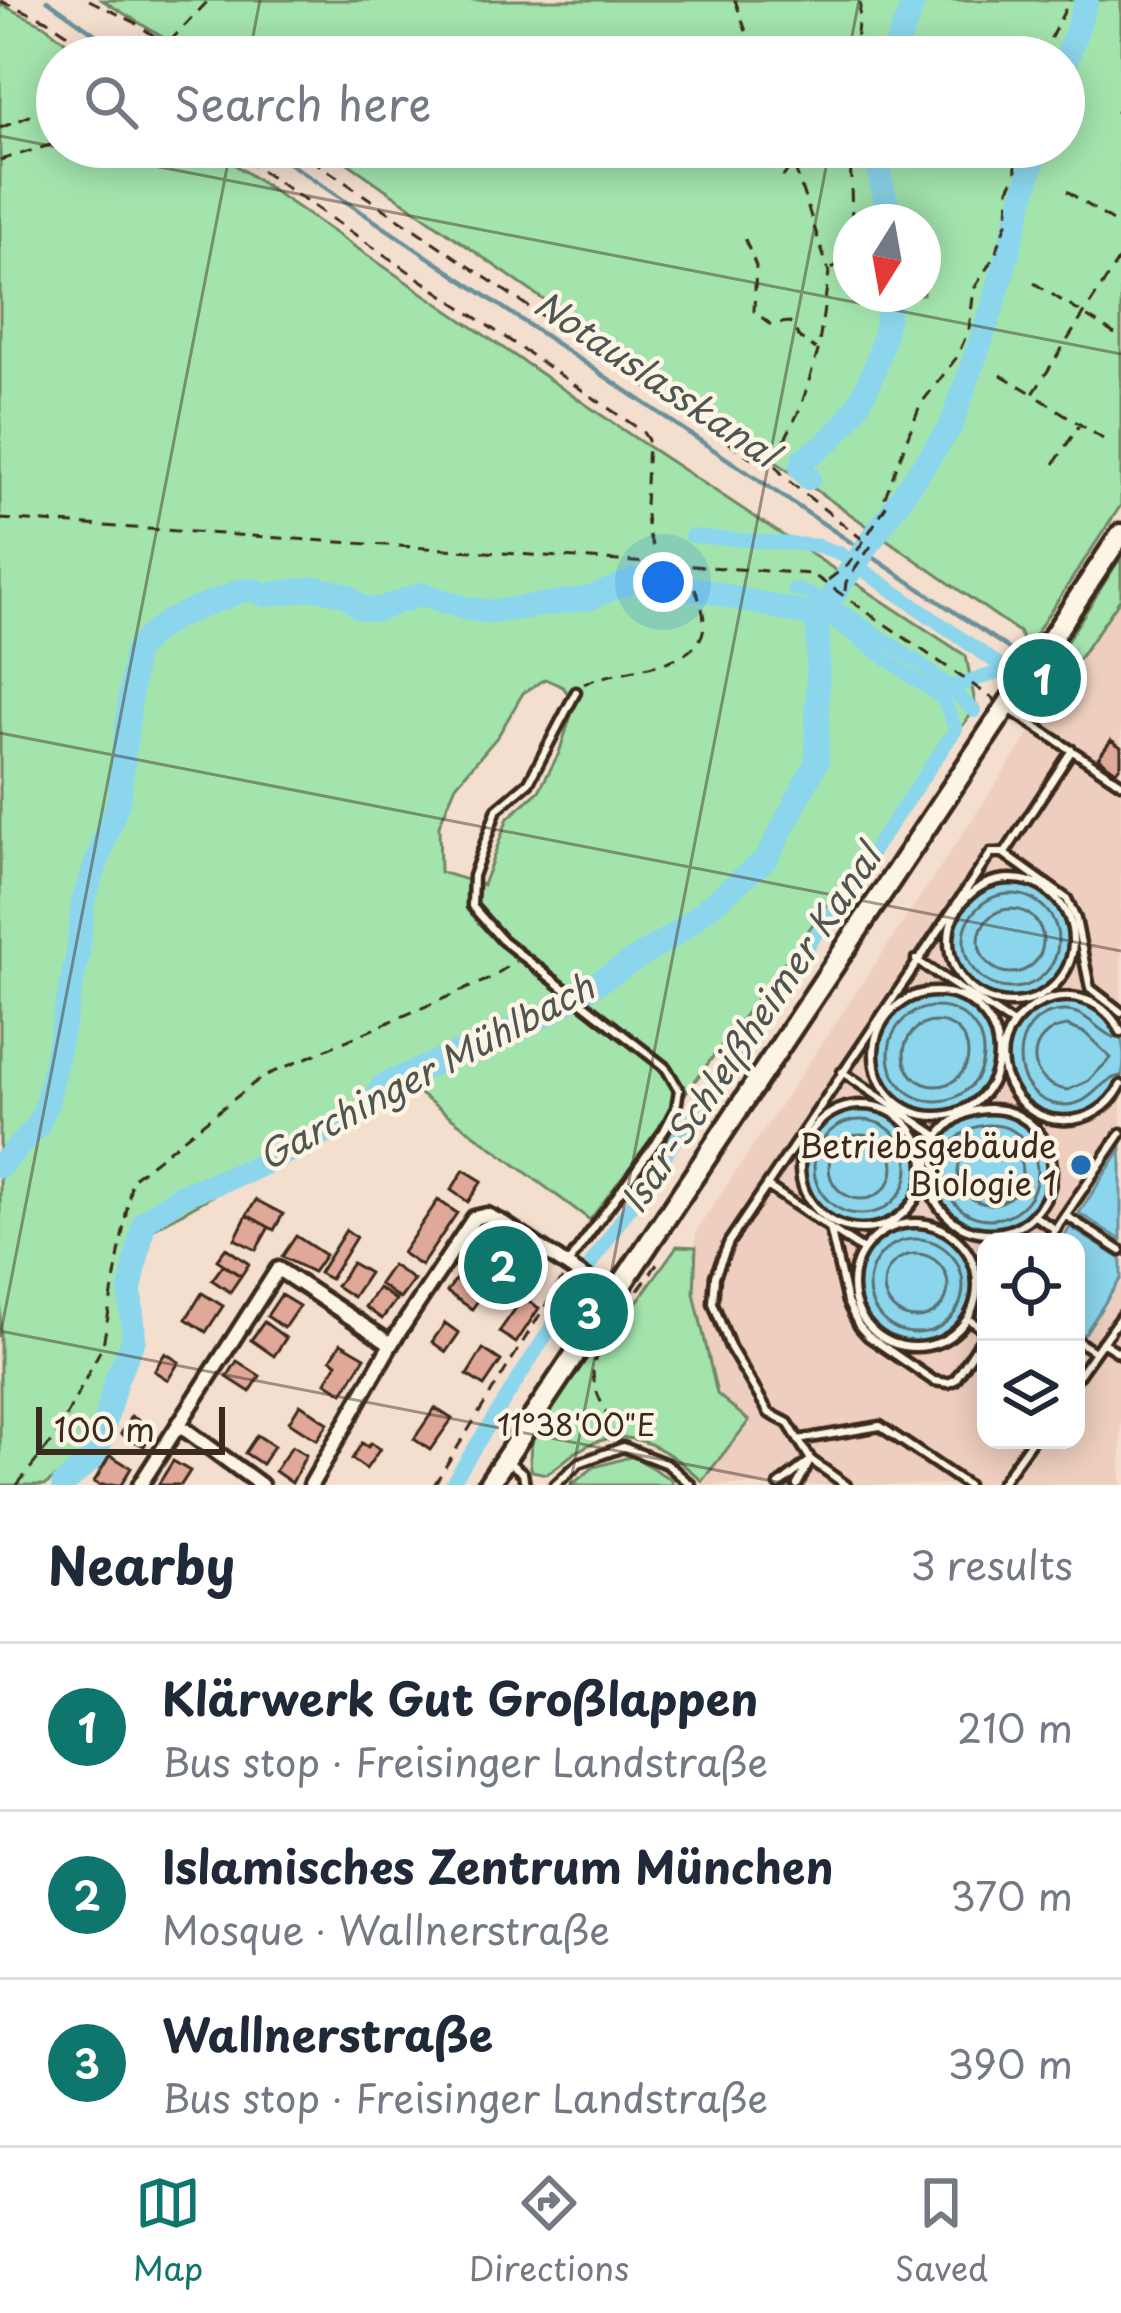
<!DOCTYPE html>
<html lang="en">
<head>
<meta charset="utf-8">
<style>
  body { margin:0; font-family:"Playpen Sans",sans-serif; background:#f6f6f7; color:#1f2937 }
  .controls { position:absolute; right:36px; bottom:36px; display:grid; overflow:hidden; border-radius:24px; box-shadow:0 6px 30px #0003 }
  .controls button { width:108px; height:108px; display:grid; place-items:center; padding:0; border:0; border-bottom:3px solid #e0e1e3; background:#fff; color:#1f2937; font:60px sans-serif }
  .compass { position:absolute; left:833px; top:204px; width:108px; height:108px; border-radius:50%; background:#fff; box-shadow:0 6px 30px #0003; rotate:191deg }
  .scale { position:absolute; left:36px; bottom:30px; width:189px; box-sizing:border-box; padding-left:12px; border:6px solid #3b2a1e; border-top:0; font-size:33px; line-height:42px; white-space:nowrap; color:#3b2a1e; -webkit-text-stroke:9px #fcf5e5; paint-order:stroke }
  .you { position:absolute; left:663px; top:582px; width:42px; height:42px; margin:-30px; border:9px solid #fff; border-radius:50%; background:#1a73e8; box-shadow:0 0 0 18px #1a73e833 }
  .badge { display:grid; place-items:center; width:78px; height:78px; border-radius:50%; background:#0f766e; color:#fff; font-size:39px; font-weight:700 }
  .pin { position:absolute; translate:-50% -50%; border:6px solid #fff; box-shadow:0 3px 12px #0006 }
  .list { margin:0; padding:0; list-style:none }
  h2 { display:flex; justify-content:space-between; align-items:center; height:156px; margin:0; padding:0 48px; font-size:51px }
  h2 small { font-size:39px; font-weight:400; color:#747a83 }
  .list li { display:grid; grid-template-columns:78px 1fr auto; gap:36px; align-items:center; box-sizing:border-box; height:168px; padding:0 48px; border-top:3px solid #e0e1e3 }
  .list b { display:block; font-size:45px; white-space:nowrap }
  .list p { margin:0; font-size:39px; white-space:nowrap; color:#747a83 }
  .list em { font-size:39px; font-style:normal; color:#747a83 }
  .icon { flex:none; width:66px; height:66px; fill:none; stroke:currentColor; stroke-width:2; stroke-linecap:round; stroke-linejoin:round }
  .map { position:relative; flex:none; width:1121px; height:1485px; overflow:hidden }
  .search { position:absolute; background:#fff; box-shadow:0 6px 30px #0003; left:36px; right:36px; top:36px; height:132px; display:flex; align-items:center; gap:30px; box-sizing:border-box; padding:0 42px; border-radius:66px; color:#747a83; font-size:45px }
  .sheet { height:660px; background:#fff }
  nav { display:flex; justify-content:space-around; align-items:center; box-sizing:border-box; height:168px; border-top:3px solid #e0e1e3; background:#fff; font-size:33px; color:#747a83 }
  nav a { display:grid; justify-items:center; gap:6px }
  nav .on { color:#0f766e }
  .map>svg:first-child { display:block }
  .built { fill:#eecebe; fill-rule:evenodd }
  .green { fill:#a3e4ad; stroke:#6f8766; stroke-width:3; fill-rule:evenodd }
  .water { fill:#8bd6ec; stroke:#6b919a; stroke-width:3 }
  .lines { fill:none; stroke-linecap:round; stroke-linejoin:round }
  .shore { stroke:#5b6f70; stroke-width:3 }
  .stream { stroke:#6b919a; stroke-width:4.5 }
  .canal { stroke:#8bd6ec; stroke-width:14 }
  .river { stroke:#8bd6ec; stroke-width:24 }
  .building { fill:#e0a898; stroke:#3b2a1e; stroke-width:3 }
  .lane-casing { stroke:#3b2a1e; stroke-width:15 }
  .street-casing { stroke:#3b2a1e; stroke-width:21 }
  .secondary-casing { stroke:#3b2a1e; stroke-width:27 }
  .path { stroke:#3b2a1e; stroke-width:3; stroke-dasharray:12 9; stroke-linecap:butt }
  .lane { stroke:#fcf5e5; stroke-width:6 }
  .street { stroke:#fcf5e5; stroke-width:12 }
  .secondary { stroke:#fcf5e5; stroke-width:18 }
  .ticks { fill:none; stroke:#3b2a1e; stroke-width:3; stroke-opacity:0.45 }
  .poi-dot { fill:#1f6fb2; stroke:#fcf5e5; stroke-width:4.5 }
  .labels { text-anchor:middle; stroke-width:9; stroke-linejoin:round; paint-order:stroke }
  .poi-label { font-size:33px; fill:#3b2a1e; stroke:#fcf5e5; text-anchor:end }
  .water-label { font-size:36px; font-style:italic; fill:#4f5552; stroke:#fcf5e5 }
  .ticks-label { font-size:30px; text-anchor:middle; fill:#3b2a1e; stroke:#fcf5e5; stroke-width:9; stroke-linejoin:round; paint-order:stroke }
</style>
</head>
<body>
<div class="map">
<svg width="1121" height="1485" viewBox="0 0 1121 1485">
  <rect width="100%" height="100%" fill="#f4dece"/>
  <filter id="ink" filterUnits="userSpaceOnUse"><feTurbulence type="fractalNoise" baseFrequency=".00833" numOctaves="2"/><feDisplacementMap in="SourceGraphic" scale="24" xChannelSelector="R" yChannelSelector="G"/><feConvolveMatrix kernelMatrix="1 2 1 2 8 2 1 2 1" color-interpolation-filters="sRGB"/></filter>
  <g filter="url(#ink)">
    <path class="built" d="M1121 598V1485H702L749 1421 717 1395 693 1293 696 1231ZM986 1242H1076V1440H986Z"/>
    <path class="green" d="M102 0H1121V505L1026 648 1019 632 325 147H1064V57H195ZM851 222H923V294H851Z
      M0 4 44 25 85 57H57V147H209L632 436 966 656 976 708 590 1220 409 1086 144 1234 108 1439 45 1485H0ZM545 679 563 687 575 703 559 753 539 791 508 818 483 885 440 872 439 825 456 785 498 736 523 693Z
      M1121 557V598L1051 699 1042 680Z
      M677 1246 696 1247 694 1293 717 1394 749 1421 702 1481C666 1447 625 1420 576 1452 565 1459 558 1468 546 1474L532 1471C519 1433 571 1378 593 1347L601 1352Z
      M633 1456 670 1479 673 1485H571L594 1467Z"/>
    <path class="water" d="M952 941a59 59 0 1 1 118 0a59 59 0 1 1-118 0Z
      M877 1054a59 59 0 1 1 118 0a59 59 0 1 1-118 0Z
      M1006 1058a59 59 0 1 1 118 0a59 59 0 1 1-118 0Z
      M802 1167a59 59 0 1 1 118 0a59 59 0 1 1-118 0Z
      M931 1172a59 59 0 1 1 118 0a59 59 0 1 1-118 0Z
      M1121 1149V1240L1079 1213Z
      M1070 1227 1121 1259V1278L1084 1335 1076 1330V1242H1061Z
      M857 1286a59 59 0 1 1 118 0a59 59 0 1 1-118 0Z"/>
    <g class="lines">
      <path class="shore" d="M964 941a47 47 0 1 1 94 0a47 47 0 1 1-94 0Z
        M979 941a32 32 0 1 1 64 0a32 32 0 1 1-64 0Z
        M889 1054a47 47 0 1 1 94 0a47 47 0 1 1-94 0Z
        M904 1054a32 32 0 1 1 64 0a32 32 0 1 1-64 0Z
        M1067 1026 1085 1033 1111 1058 1088 1081 1068 1090C1024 1085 1024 1031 1067 1026Z
        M1121 1039C1098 1036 1090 1010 1063 1011 1005 1014 1006 1103 1064 1105 1094 1105 1098 1079 1121 1076
        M814 1167a47 47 0 1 1 94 0a47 47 0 1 1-94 0Z
        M943 1172a47 47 0 1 1 94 0a47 47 0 1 1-94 0Z
        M829 1167a32 32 0 1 1 64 0a32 32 0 1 1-64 0Z
        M958 1172a32 32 0 1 1 64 0a32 32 0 1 1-64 0Z
        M869 1286a47 47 0 1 1 94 0a47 47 0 1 1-94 0Z
        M884 1286a32 32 0 1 1 64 0a32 32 0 1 1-64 0Z"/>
      <path class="stream" d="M47 0 128 57
        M265 147 1018 655
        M847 558 848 572
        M816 597 832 596"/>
      <path class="canal" d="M691 536 819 546 839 553 1008 671
        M794 589C821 593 923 665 947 685 957 694 964 703 975 711
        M950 687 1007 670
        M451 1485 593 1261 956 729 943 699 821 612"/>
      <path class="river" d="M892 57 915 0
        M1064 67 1087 0
        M873 147 891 222
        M809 478 801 469 804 458C859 430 887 354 889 294
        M0 1166 37 1127 47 1103 78 953 83 901 119 799 135 654C156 617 202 608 240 591L253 590 266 595 316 588 346 595 361 608 377 610 421 594 464 608 492 612 590 598 634 580 706 591 818 617
        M63 1485 97 1454 116 1380 134 1339 130 1290 144 1222 180 1196 248 1171 363 1114 384 1085 546 1015 679 932 767 858 817 761 818 617 951 426 994 303 1037 147"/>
    </g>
    <path class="building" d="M1111 740 1121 747V764L1116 771 1098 758Z
      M464 1170 482 1181 468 1202 451 1190Z
      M256 1200 283 1214 274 1230 247 1215Z
      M438 1200 457 1213 421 1266 402 1253Z
      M247 1215 269 1227 256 1250 235 1239Z
      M346 1230 356 1237 330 1279 319 1273Z
      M296 1236 325 1255 313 1272 282 1257Z
      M487 1264a17 17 0 1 1 34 0a17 17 0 1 1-34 0Z
      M226 1248 249 1264 241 1276 217 1260Z
      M352 1263 369 1273 353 1297 336 1286Z
      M223 1265 241 1276 230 1292 212 1280Z
      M392 1265 414 1280 400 1299 379 1284Z
      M461 1271 487 1288 472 1309 447 1292Z
      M378 1288 396 1300 382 1319 365 1307Z
      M202 1293 223 1306 206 1332 186 1319Z
      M281 1295 299 1306 284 1328 267 1316Z
      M523 1298 539 1308 516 1343 499 1332Z
      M264 1322 286 1338 274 1356 251 1340Z
      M445 1323 459 1333 446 1352 432 1342Z
      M341 1343 365 1357 343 1393 326 1382 337 1363 331 1359Z
      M483 1349 501 1361 484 1386 467 1375Z
      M165 1353 179 1362 168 1380 154 1371Z
      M237 1361 260 1376 250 1392 227 1377Z
      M300 1404 328 1423 317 1440 289 1422Z
      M435 1408 452 1419 430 1450 414 1439Z
      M131 1416 154 1429 144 1446 121 1434Z
      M257 1435 274 1446 262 1464 245 1453Z
      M362 1443 368 1447 371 1443 380 1449 366 1469 352 1459Z
      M292 1446 306 1455 292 1483 275 1471Z
      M110 1455 131 1468 121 1485H99L94 1482Z
      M173 1461 190 1471 181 1485H158Z"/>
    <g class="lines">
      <defs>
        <path id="lane" d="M1009 709 1121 783
          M1005 853 1072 750
          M949 941a62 62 0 1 1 124 0a62 62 0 1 1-124 0Z
          M916 960 1013 1024
          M874 1054a62 62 0 1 1 124 0a62 62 0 1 1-124 0Z
          M1121 1032C1079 953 966 1022 1014 1093 1024 1109 1042 1119 1060 1120 1087 1122 1109 1108 1121 1085
          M842 1072 939 1137
          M800 1167a62 62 0 1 1 124 0a62 62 0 1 1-124 0Z
          M928 1171a62 62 0 1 1 124 0a62 62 0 1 1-124 0Z
          M767 1186 830 1228 847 1302 859 1326 868 1336 934 1381 948 1383 955 1380 986 1333
          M1033 1215 1055 1229
          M1065 1215 1121 1251
          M853 1285a62 62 0 1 1 124 0a62 62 0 1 1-124 0Z
          M831 1229 863 1250
          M1047 1242 1121 1133
          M569 1262 664 1131 676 1108 679 1090 666 1068 502 940 472 906 473 876 497 809 529 782 576 692
          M968 1319 986 1331
          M1076 1340 1095 1352
          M1102 1342 1121 1354
          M1076 1379 1121 1316
          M798 1440 880 1426 967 1485
          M507 1461 523 1473 525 1485
          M555 1485 579 1463 623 1447 667 1464 691 1485
          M779 1485 811 1460
          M797 1485 809 1463
          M846 1485 811 1460 788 1423 769 1413 730 1347 713 1303 715 1276 729 1242 991 853H1003L1067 899 1076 919 1090 988 1121 1012
          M1000 1485 1032 1440"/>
        <path id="street" d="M179 1425 261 1485
          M140 1485 278 1269 391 1344
          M311 1485 391 1344 474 1218 487 1215 503 1223 614 1297"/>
        <path id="secondary" d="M488 1485 1121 534"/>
      </defs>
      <use href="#lane" class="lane-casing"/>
      <use href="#street" class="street-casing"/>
      <use href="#secondary" class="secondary-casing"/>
      <path class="path" d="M89 0 134 22 164 43
        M735 0 755 57
        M0 1 47 20 102 57
        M155 57 209 0
        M854 57 861 0
        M1041 57 1070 0
        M1116 111 1121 114
        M0 128 57 105
        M227 147 642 431 648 440 645 506 648 533 659 563
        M293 147 759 463H773
        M788 147 829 272 818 351 801 407 773 463 786 479 862 539
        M850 147 852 222
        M0 160 57 143
        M783 177 792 164
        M1067 191 1121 227
        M745 239 756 266 754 311 770 324 790 322 799 337 816 349
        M832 269 846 257 851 236
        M1034 283 1121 338
        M1001 375 1030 392
        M1103 439 1033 394 1121 256
        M1054 464 1079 426
        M0 519 812 574 995 700
        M828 580 848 565 888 503 885 497 920 405 957 357 969 329 974 289 995 255 1008 220 1009 189 1016 174 1015 147
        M845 591 846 582 871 546
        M584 684C615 667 702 671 704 625 705 606 693 588 689 570
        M620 1440C611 1418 592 1394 593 1369 595 1343 642 1287 657 1264
        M17 1485 56 1436 103 1345 132 1179 262 1077 489 979 516 961
        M434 1485 562 1279"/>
      <use href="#lane" class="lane"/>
      <use href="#street" class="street"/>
      <use href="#secondary" class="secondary"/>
    </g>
  </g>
  <path class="ticks" d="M249 57 260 0M848 57 859 0M0 136 1121 354M0 733 1121 951M0 1331 793 1485M0 1337 231 147M570 1485 830 147"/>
  <circle class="poi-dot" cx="1081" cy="1165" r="12"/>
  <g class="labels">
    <g class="poi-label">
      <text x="1057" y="1158">Betriebsgebäude<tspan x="1057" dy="38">Biologie 1</tspan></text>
    </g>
    <g class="water-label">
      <text transform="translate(656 379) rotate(34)" y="13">Notauslasskanal</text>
      <text transform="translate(751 1029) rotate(-56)" y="13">Isar-Schleißheimer Kanal</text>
      <text transform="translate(426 1072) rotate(-28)" y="13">Garchinger Mühlbach</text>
    </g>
  </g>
  <g class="ticks-label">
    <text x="576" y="1436">11°38'00"E</text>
  </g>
</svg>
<div class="controls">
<button><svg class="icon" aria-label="locate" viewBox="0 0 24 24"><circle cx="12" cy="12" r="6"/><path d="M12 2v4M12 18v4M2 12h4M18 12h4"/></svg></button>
<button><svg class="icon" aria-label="layers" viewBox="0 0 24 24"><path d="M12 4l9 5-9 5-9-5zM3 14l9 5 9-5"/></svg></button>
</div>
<svg class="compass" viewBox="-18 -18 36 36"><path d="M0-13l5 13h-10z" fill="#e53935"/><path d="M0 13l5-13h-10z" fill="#747a83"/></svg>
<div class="scale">100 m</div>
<div class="you"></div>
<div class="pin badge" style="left:1042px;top:678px">1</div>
<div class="pin badge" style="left:503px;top:1265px">2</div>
<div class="pin badge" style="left:589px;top:1312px">3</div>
<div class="search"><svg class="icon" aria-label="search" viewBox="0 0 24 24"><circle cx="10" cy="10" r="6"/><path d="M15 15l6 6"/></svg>Search here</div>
</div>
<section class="sheet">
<h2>Nearby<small>3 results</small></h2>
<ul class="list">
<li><span class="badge">1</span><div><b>Klärwerk Gut Großlappen</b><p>Bus stop · Freisinger Landstraße</p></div><em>210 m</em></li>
<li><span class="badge">2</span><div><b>Islamisches Zentrum München</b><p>Mosque · Wallnerstraße</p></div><em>370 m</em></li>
<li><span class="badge">3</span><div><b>Wallnerstraße</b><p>Bus stop · Freisinger Landstraße</p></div><em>390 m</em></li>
</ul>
</section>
<nav>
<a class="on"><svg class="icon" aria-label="map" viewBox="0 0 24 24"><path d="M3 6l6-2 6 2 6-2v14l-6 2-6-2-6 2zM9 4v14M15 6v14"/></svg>Map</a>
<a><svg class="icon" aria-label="directions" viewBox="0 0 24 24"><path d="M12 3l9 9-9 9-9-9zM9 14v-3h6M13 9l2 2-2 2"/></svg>Directions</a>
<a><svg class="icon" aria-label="saved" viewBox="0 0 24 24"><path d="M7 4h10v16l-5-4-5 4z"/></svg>Saved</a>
</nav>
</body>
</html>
